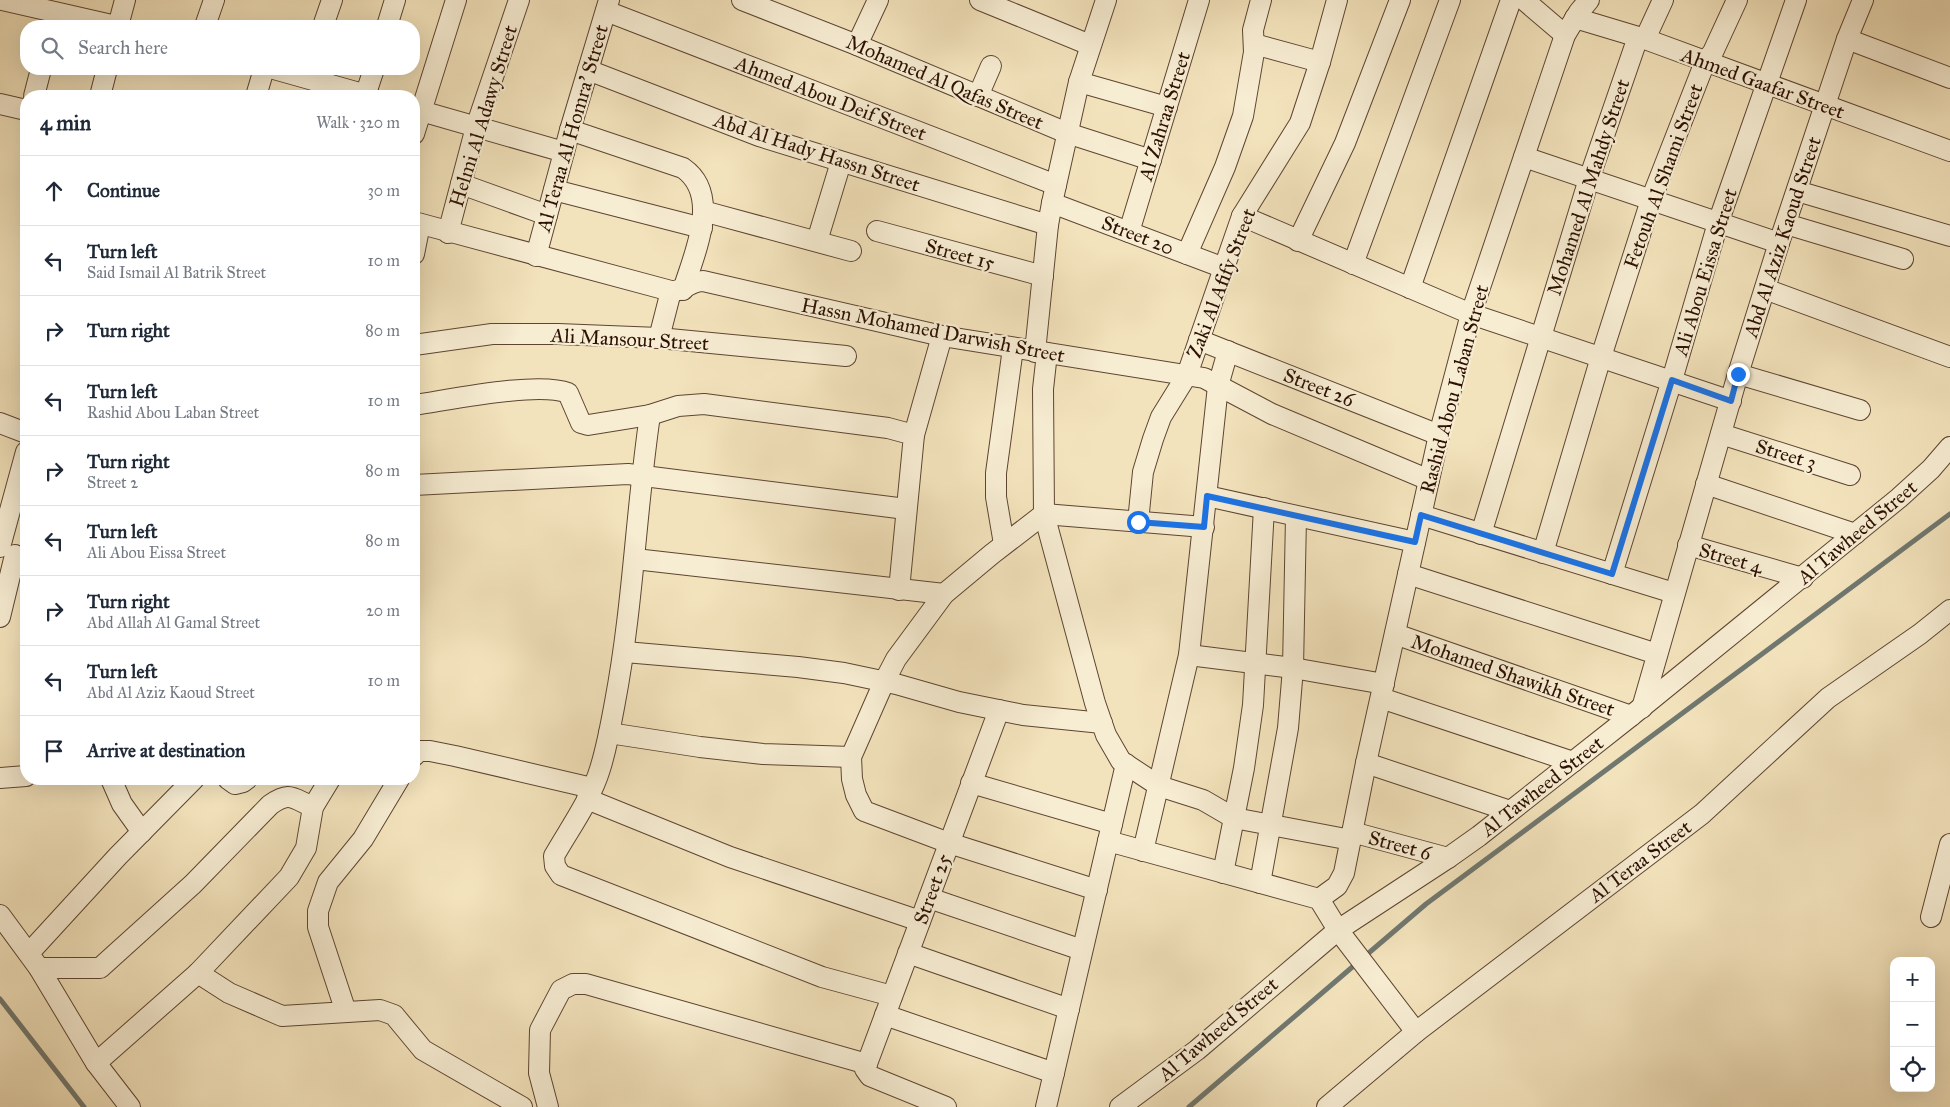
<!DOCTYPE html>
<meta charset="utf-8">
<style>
body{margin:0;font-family:"IM FELL Great Primer",serif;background:#f2f2f3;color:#1f2937}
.controls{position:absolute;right:15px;bottom:15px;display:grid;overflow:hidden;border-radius:10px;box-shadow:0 5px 20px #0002}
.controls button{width:45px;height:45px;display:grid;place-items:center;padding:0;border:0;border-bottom:1px solid #e0e1e3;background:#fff;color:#1f2937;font:25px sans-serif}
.stop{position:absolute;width:15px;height:15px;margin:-11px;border:4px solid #1a73e8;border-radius:50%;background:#fff}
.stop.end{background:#1a73e8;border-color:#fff;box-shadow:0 1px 5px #0008}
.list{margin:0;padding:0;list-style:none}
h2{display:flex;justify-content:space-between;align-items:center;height:65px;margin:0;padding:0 20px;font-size:21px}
h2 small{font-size:16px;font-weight:400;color:#747a83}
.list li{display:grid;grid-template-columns:32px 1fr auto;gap:15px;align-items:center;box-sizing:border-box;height:70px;padding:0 20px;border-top:1px solid #e0e1e3}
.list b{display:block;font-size:19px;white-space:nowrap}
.list p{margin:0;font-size:16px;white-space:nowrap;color:#747a83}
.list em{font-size:16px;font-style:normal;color:#747a83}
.icon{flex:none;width:28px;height:28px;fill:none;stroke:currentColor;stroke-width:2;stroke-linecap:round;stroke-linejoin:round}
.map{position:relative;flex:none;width:1950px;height:1107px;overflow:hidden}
.search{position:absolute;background:#fff;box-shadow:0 5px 20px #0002;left:20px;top:20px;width:400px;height:55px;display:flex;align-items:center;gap:12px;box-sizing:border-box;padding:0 18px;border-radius:20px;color:#747a83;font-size:19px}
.panel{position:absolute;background:#fff;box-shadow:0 5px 20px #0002;left:20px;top:90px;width:400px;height:695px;border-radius:20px}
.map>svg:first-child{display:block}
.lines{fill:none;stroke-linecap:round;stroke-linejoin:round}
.stream{stroke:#707870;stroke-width:5}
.street-casing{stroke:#5e4531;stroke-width:22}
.street{stroke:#f7edd3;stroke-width:20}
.route{stroke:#1a73e8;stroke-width:6}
.labels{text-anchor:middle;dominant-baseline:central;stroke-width:4.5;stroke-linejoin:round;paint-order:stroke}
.street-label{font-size:20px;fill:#2c1003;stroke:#f7edd3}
</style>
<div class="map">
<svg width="1950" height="1107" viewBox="0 0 1950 1107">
<rect width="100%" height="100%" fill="#f3e3bc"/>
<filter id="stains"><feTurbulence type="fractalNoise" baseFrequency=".004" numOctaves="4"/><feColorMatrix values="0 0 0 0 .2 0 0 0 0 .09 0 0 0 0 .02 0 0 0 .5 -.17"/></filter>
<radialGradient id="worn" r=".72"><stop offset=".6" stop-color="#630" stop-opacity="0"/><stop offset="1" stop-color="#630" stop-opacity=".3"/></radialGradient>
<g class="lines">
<g class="stream">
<path d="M 1364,957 L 1426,904 L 1950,514"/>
<path d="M 0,999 L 84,1107"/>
<path d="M 1189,1107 L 1357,963"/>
</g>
<g class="street-casing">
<g id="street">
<path d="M 2,0 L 116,26"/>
<path d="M 742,0 L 857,45 L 1067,133 L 1151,160"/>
<path d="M 980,0 L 1090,45"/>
<path d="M 1524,0 L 1565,35"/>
<path d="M 606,11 L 1056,185"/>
<path d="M 1575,18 L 1645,39 L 1950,151"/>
<path d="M 118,26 L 125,0"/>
<path d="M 205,26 L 214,0"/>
<path d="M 323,26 L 332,0"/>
<path d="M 387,26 L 395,0"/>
<path d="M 1645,39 L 1663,0"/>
<path d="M 1847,39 L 1950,78"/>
<path d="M 1254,44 L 1320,62"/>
<path d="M 857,45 L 878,0"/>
<path d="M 274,69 L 370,96"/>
<path d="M 588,70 L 759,136 L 1048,225"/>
<path d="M 1079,82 L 1167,107"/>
<path d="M 34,96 L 41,69"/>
<path d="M 100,96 L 107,69"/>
<path d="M 256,96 L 264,69"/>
<path d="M 365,96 L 374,69"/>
<path d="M 978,96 L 991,66"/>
<path d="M 0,104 L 26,110"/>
<path d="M 414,109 L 564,152"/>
<path d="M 570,130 L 683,168 C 722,195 694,254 683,290"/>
<path d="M 414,134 L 456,0"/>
<path d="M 1524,157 L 1779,243"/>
<path d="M 461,184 L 547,215"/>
<path d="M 554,190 L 702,228"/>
<path d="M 1797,191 L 1950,236"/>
<path d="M 1052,203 L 1224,268"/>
<path d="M 703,211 L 851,251"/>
<path d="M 1242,216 L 1471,314 L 1731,401"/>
<path d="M 414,222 L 671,291 C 684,292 689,281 703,281 L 942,336 L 1204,378 L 1272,414 L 1429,480"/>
<path d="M 1786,224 L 1903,259"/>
<path d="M 877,231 L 1043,276"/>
<path d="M 1129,232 L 1199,0"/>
<path d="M 448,233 L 476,127 L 519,0"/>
<path d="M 817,241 L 841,162"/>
<path d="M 1298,241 L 1345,143 L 1400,0"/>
<path d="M 414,254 L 420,224"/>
<path d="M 1187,254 L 1225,167 L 1243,116 L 1254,52 L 1253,30 L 1261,0"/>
<path d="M 536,256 L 570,130 L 609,0"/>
<path d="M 1353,264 L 1450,0"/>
<path d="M 1410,288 L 1511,0"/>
<path d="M 1765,289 L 1950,357"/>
<path d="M 659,338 L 671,291"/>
<path d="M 1199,340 L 1439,435"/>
<path d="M 414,345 L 492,334 L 558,334 L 659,338 L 846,356"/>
<path d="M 1035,352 L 1048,225 L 1052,203 L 1079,82 L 1106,0"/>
<path d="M 1047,353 L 1043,389 L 1044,514 L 1095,703 L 1106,735 L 1121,761 L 1159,786 L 1203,800 L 1234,818 L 1351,840"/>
<path d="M 1738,374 L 1860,410"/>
<path d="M 414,405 C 449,400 538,381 568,393 L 581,423 L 588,425 L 650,415 L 678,406 L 704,404 L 888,428 L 914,435 L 899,590"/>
<path d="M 650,415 C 636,510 633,607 615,702 C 611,724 607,747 600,769 C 591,799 570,828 554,856 L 555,866 L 561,875 L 822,977 L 892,996"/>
<path d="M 0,423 L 26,433"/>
<path d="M 1721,434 L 1850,475"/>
<path d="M 914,435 L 942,336"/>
<path d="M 1706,484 L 1855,534"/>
<path d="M 414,485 L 628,474 L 906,509"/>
<path d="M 1207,496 L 1415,542"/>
<path d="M 1421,515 L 1674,593"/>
<path d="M 1138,522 L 1143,472 L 1153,439 L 1161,417 L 1187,375 L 1242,216 L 1300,123 L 1320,62 L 1337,0"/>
<path d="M 1481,534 L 1589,179 L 1638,37"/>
<path d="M 1004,544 L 996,497 L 996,473 L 1013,348"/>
<path d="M 1688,545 L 1803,578"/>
<path d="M 0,547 L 26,452"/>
<path d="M 1543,553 L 1601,357 L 1651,200 L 1705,62 L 1713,52 L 1737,0"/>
<path d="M 635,559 L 944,594"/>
<path d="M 1408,574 L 1657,654"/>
<path d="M 1612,574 L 1672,380 L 1718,223 L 1796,0"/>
<path d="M 0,617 L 15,555"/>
<path d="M 1395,634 L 1631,716"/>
<path d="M 625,652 L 798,667 L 844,673 L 896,684 L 959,702 L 1023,715 L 1102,723"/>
<path d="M 1189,655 L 1293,668 L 1384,684"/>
<path d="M 1381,698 L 1573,762"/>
<path d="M 1642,708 L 1738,374 L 1779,243 L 1847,39 L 1863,0"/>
<path d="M 609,733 L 700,747 L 763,754 L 851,757"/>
<path d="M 414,756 L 419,751 L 430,751 L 455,756 L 592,788"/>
<path d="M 1366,763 L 1510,811"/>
<path d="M 0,778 L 26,776"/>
<path d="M 111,779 L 122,804 L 142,832"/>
<path d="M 228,779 L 235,784 L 243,782 L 247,779"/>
<path d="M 971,783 L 1112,824"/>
<path d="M 587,799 L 730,857 L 920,921"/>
<path d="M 1352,832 L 1448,858"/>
<path d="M 1108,841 L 1319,899 L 1338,930 L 1416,1032"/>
<path d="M 1143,851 L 1189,655 L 1218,386 L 1228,351"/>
<path d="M 1223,873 L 1244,768 L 1253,705 L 1264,508"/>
<path d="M 1260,883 L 1288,728 L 1293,668 L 1296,517"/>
<path d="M 1097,890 L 949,843 L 864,811 L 856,795 L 852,779 L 851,757 L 884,682 L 896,659 L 944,594 L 992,554 L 1044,514 L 1204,527"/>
<path d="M 929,898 L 1082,950"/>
<path d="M 1319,899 L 1337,886 L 1344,873 L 1366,763 L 1439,435 L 1471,314 L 1565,35 L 1579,12 L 1589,0"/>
<path d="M 0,915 L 39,968 L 96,1063 L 130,1107"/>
<path d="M 1931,917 L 1950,844"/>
<path d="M 29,953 L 118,856 L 194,779"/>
<path d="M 908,953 L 1069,1009"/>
<path d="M 39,968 L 100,968 L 193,884 L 270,805 C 290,791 292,798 313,807"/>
<path d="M 198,973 L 229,993 L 282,1016 L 380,1010 L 394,1015 L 423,1050 L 522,1107"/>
<path d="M 346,1012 L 318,927 L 318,911 L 328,882 L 363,839 L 399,779"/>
<path d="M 885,1015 L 1054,1073"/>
<path d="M 96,1063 L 198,973 L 289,877 L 306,848 L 313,807 L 330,779"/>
<path d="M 548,1107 L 539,1073 L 540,1030 L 561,990 L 573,984 L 586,984 L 867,1064"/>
<path d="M 946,1107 L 870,1076 L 865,1069 L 999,710"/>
<path d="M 1046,1107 L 1126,764"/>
<path d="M 1120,1107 L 1197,1050 L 1338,930 L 1448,858 L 1479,836 L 1631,716 L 1899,498 L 1931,469 L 1950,447"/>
<path d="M 1327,1107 L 1416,1032 L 1702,814 L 1828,698 L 1920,634 L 1950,610"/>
</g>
</g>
<use href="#street" class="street"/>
</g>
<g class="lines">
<path class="route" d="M 1138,522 L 1204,527 L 1207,496 L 1415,542 L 1421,515 L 1612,574 L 1672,380 L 1731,401 L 1738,374"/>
</g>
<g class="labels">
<g class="street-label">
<text transform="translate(945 82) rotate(23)">Mohamed Al Qafas Street</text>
<text transform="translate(1763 83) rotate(20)">Ahmed Gaafar Street</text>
<text transform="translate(831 98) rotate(21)">Ahmed Abou Deif Street</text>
<text transform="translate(483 116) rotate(-73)">Helmi Al Adawy Street</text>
<text transform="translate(1164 116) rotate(-73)">Al Zahraa Street</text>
<text transform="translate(572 128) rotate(-74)">Al Teraa Al Homra' Street</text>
<text transform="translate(817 152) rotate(18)">Abd Al Hady Hassn Street</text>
<text transform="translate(1663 176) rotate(-70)">Fetouh Al Shami Street</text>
<text transform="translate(1588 187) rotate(-72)">Mohamed Al Mahdy Street</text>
<text transform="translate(1138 235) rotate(21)">Street 20</text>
<text transform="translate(1782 237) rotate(-72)">Abd Al Aziz Kaoud Street</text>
<text transform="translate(960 254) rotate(15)">Street 15</text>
<text transform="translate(1705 272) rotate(-73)">Ali Abou Eissa Street</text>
<text transform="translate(1221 283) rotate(-69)">Zaki Al Afify Street</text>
<text transform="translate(933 330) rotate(11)">Hassn Mohamed Darwish Street</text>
<text transform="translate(630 339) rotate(3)">Ali Mansour Street</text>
<text transform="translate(1319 387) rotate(21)">Street 26</text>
<text transform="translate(1454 389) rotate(-75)">Rashid Abou Laban Street</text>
<text transform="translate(1786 454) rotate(17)">Street 3</text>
<text transform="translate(1857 532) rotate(-40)">Al Tawheed Street</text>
<text transform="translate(1731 558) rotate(16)">Street 4</text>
<text transform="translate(1513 675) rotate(19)">Mohamed Shawikh Street</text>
<text transform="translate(1542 786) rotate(-38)">Al Tawheed Street</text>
<text transform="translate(1400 845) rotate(15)">Street 6</text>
<text transform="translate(1640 861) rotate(-37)">Al Teraa Street</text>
<text transform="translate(932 889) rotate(-70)">Street 25</text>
<text transform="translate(1218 1029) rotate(-40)">Al Tawheed Street</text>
</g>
</g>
<rect width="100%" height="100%" filter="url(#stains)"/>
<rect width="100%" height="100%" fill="url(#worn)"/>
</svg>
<div class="controls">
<button>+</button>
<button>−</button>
<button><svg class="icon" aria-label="locate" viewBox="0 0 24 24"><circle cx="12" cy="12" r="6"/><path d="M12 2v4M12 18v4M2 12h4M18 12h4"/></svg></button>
</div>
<div class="stop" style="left:1138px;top:522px"></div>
<div class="stop end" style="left:1738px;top:374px"></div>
<div class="search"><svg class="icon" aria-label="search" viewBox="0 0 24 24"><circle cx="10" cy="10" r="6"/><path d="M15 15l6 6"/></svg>Search here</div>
<section class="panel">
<h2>4 min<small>Walk · 320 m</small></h2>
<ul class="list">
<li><svg class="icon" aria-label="ahead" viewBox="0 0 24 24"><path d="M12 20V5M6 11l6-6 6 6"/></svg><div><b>Continue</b></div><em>30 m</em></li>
<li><svg class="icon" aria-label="left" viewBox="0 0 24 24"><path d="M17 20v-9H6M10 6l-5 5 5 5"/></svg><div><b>Turn left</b><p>Said Ismail Al Batrik Street</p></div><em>10 m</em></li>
<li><svg class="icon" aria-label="right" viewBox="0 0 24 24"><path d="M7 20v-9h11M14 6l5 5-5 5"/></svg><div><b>Turn right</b></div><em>80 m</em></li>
<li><svg class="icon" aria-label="left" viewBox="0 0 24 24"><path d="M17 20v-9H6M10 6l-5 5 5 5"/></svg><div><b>Turn left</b><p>Rashid Abou Laban Street</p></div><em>10 m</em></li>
<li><svg class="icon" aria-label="right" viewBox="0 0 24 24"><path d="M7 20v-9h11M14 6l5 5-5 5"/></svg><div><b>Turn right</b><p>Street 2</p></div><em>80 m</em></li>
<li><svg class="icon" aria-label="left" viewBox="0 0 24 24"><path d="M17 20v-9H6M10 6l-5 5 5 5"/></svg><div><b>Turn left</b><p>Ali Abou Eissa Street</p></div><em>80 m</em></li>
<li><svg class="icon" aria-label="right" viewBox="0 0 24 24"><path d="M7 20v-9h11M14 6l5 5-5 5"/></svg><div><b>Turn right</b><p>Abd Allah Al Gamal Street</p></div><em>20 m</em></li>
<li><svg class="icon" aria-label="left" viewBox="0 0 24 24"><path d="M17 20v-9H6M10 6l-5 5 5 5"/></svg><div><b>Turn left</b><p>Abd Al Aziz Kaoud Street</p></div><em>10 m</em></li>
<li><svg class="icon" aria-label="arrive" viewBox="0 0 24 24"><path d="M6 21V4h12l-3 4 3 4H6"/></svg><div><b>Arrive at destination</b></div></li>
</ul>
</section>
</div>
